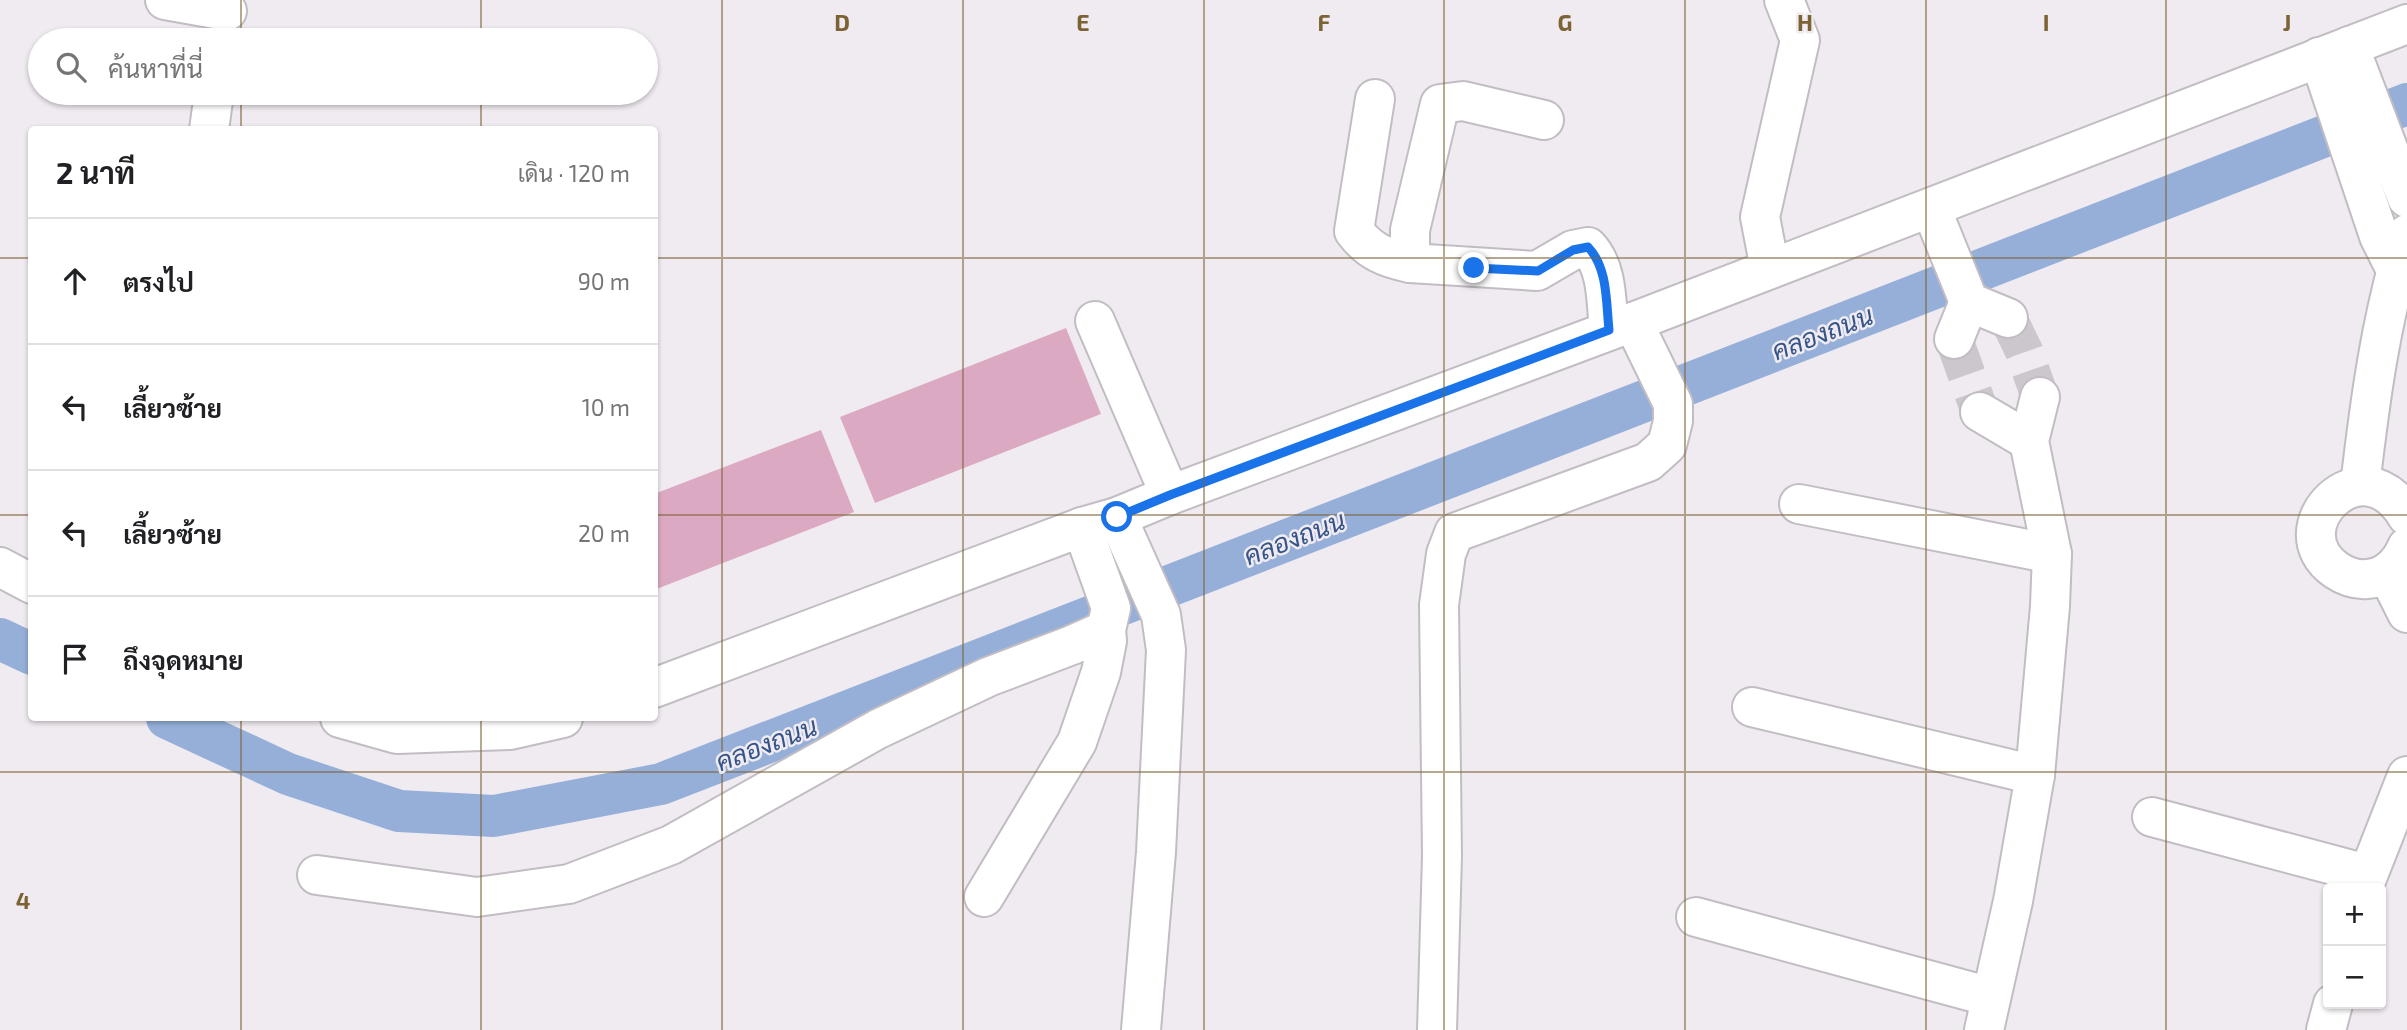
<!DOCTYPE html>
<html lang="th">
<meta charset="utf-8">
<style>
body{margin:0;font-family:"Exo 2",Sarabun,sans-serif;background:#f2f2f2;color:#202124}
.controls{position:absolute;right:21px;bottom:21px;display:grid;overflow:hidden;border-radius:7px;box-shadow:0 2px 5px #0004}
.controls button{width:63px;height:63px;display:grid;place-items:center;padding:0;border:0;border-bottom:2px solid #e0e0e0;background:#fff;color:#202124;font:35px sans-serif}
.stop{position:absolute;width:21px;height:21px;margin:-16px;border:5px solid #1a73e8;border-radius:50%;background:#fff}
.stop.end{background:#1a73e8;border-color:#fff;box-shadow:0 2px 7px #0008}
.list{margin:0;padding:0;list-style:none}
h2{display:flex;justify-content:space-between;align-items:center;height:91px;margin:0;padding:0 28px;font-size:30px}
h2 small{font-size:23px;font-weight:400;color:#757577}
.list li{display:grid;grid-template-columns:46px 1fr auto;gap:21px;align-items:center;box-sizing:border-box;height:126px;padding:0 28px;border-top:2px solid #e0e0e0}
.list b{display:block;font-size:26px;white-space:nowrap}
.list em{font-size:23px;font-style:normal;color:#757577}
.icon{flex:none;width:38px;height:38px;fill:none;stroke:currentColor;stroke-width:2;stroke-linecap:round;stroke-linejoin:round}
.map{position:relative;flex:none;width:2407px;height:1030px;overflow:hidden}
.search{position:absolute;background:#fff;box-shadow:0 2px 5px #0004;left:28px;top:28px;width:630px;height:77px;display:flex;align-items:center;gap:18px;box-sizing:border-box;padding:0 24px;border-radius:38px;color:#757577;font-size:26px}
.panel{position:absolute;background:#fff;box-shadow:0 2px 5px #0004;left:28px;top:126px;width:630px;height:595px;border-radius:7px}
.map>svg:first-child{display:block}
.lines{fill:none;stroke-linecap:round;stroke-linejoin:round}
.canal{stroke:#95afd9;stroke-width:42}
.building{fill:#dca9c3}
.minor-tunnel{stroke:#cbc7cc;stroke-width:38;stroke-dasharray:38 19;stroke-linecap:butt}
.minor-casing{stroke:#c2bdc3;stroke-width:42}
.minor{stroke:#fff;stroke-width:38}
.route{stroke:#1a73e8;stroke-width:9}
.grid{fill:none;stroke:#7c6334;stroke-width:2;stroke-opacity:0.55}
.labels{text-anchor:middle;dominant-baseline:central;stroke-width:5;stroke-linejoin:round;paint-order:stroke}
.water-label{font-size:26px;font-style:italic;fill:#34548a;stroke:#f0ebf1}
.grid-label{font-size:23px;text-anchor:middle;font-weight:bold;fill:#7c6334;stroke:#f0ebf1;stroke-width:5;stroke-linejoin:round;paint-order:stroke}
</style>
<div class="map">
<svg width="2407" height="1030" viewBox="0 0 2407 1030">
<rect width="100%" height="100%" fill="#f0ebf1"/>
<g class="lines">
<g class="canal">
<path d="M 0,639 L 32,654"/>
<path d="M 167,718 L 288,774 L 399,811 L 494,816 L 661,784 L 2407,104"/>
</g>
</g>
<g class="building">
<path d="M 1066,328 L 1101,414 L 875,503 L 840,417 Z"/>
<path d="M 821,430 L 854,512 L 654,590 L 654,494 Z"/>
</g>
<g class="lines">
<g class="minor-tunnel">
<path d="M 2008,318 L 2024,351 L 2040,397"/>
<path d="M 1954,339 L 1980,412"/>
</g>
<g class="minor-casing">
<g id="minor">
<path d="M 165,0 L 227,11"/>
<path d="M 2349,46 L 2407,198"/>
<path d="M 2319,57 L 2379,236 L 2396,270"/>
<path d="M 1375,99 L 1354,231 C 1369,251 1385,258 1410,263"/>
<path d="M 1544,120 L 1463,101 L 1440,104 L 1410,230 L 1410,263 L 1537,271 L 1573,250 L 1588,247 C 1608,268 1606,302 1609,330"/>
<path d="M 209,130 L 214,93"/>
<path d="M 1931,208 L 1969,302 L 2008,318"/>
<path d="M 1770,269 L 1760,217 L 1800,40 L 1784,0"/>
<path d="M 1095,321 L 1170,495"/>
<path d="M 1954,339 L 1969,302"/>
<path d="M 1980,412 L 2029,441"/>
<path d="M 2360,486 C 2370,400 2381,317 2407,234"/>
<path d="M 1799,504 L 2052,554"/>
<path d="M 2407,516 C 2362,440 2277,529 2336,570 C 2345,576 2356,580 2367,579 C 2386,578 2400,564 2407,547"/>
<path d="M 1117,517 L 1161,615 L 1166,650 L 1156,852 L 1141,1030"/>
<path d="M 0,567 L 32,584"/>
<path d="M 2387,573 L 2407,613"/>
<path d="M 654,688 L 1082,527 L 1117,517 L 1170,495 L 1633,322 L 2407,24"/>
<path d="M 1752,707 L 2035,775"/>
<path d="M 340,718 L 397,734 L 510,730 L 563,718"/>
<path d="M 2152,817 L 2367,874"/>
<path d="M 317,875 L 477,897 L 569,884 L 671,845 L 878,729 L 988,677 L 1072,645 L 1106,630"/>
<path d="M 2363,888 L 2407,776"/>
<path d="M 984,897 L 1077,742 L 1101,672 L 1107,641 L 1106,630 L 1111,608 L 1082,527"/>
<path d="M 1696,917 L 1991,997"/>
<path d="M 1437,1030 L 1442,856 L 1439,605 L 1446,554 L 1454,533 L 1648,462 L 1667,445 L 1673,421 L 1673,404 L 1633,322"/>
<path d="M 1984,1030 L 2013,901 L 2035,775 L 2050,606 L 2052,554 L 2029,441 L 2040,397"/>
<path d="M 2326,1030 L 2333,1004"/>
</g>
</g>
<use href="#minor" class="minor"/>
</g>
<g class="lines">
<path class="route" d="M 1117,517 L 1170,495 L 1609,330 C 1606,302 1608,268 1588,247 L 1573,250 L 1538,271 L 1474,268"/>
</g>
<path class="grid" d="M 241,0 L 241,40M 481,0 L 481,40M 722,0 L 722,1030M 963,0 L 963,1030M 1204,0 L 1204,1030M 1444,0 L 1444,1030M 1685,0 L 1685,1030M 1926,0 L 1926,1030M 2166,0 L 2166,1030M 241,93 L 241,130M 481,93 L 481,130M 0,258 L 32,258M 654,258 L 2407,258M 0,515 L 32,515M 654,515 L 2407,515M 241,718 L 241,1030M 481,718 L 481,1030M 0,772 L 2407,772"/>
<g class="labels">
<g class="water-label">
<text transform="translate(1822 332) rotate(-21)">คลองถนน</text>
<text transform="translate(1294 537) rotate(-21)">คลองถนน</text>
<text transform="translate(766 743) rotate(-21)">คลองถนน</text>
</g>
</g>
<g class="grid-label">
<text x="842" y="31">D</text>
<text x="1083" y="31">E</text>
<text x="1324" y="31">F</text>
<text x="1565" y="31">G</text>
<text x="1805" y="31">H</text>
<text x="2046" y="31">I</text>
<text x="2287" y="31">J</text>
<text x="23" y="909">4</text>
</g>
</svg>
<div class="controls">
<button>+</button>
<button>−</button>
</div>
<div class="stop" style="left:1117px;top:517px"></div>
<div class="stop end" style="left:1474px;top:268px"></div>
<div class="search"><svg class="icon" aria-label="search" viewBox="0 0 24 24"><circle cx="10" cy="10" r="6"/><path d="M15 15l6 6"/></svg>ค้นหาที่นี่</div>
<section class="panel">
<h2>2 นาที<small>เดิน · 120 m</small></h2>
<ul class="list">
<li><svg class="icon" aria-label="ahead" viewBox="0 0 24 24"><path d="M12 20V5M6 11l6-6 6 6"/></svg><div><b>ตรงไป</b></div><em>90 m</em></li>
<li><svg class="icon" aria-label="left" viewBox="0 0 24 24"><path d="M17 20v-9H6M10 6l-5 5 5 5"/></svg><div><b>เลี้ยวซ้าย</b></div><em>10 m</em></li>
<li><svg class="icon" aria-label="left" viewBox="0 0 24 24"><path d="M17 20v-9H6M10 6l-5 5 5 5"/></svg><div><b>เลี้ยวซ้าย</b></div><em>20 m</em></li>
<li><svg class="icon" aria-label="arrive" viewBox="0 0 24 24"><path d="M6 21V4h12l-3 4 3 4H6"/></svg><div><b>ถึงจุดหมาย</b></div></li>
</ul>
</section>
</div>
